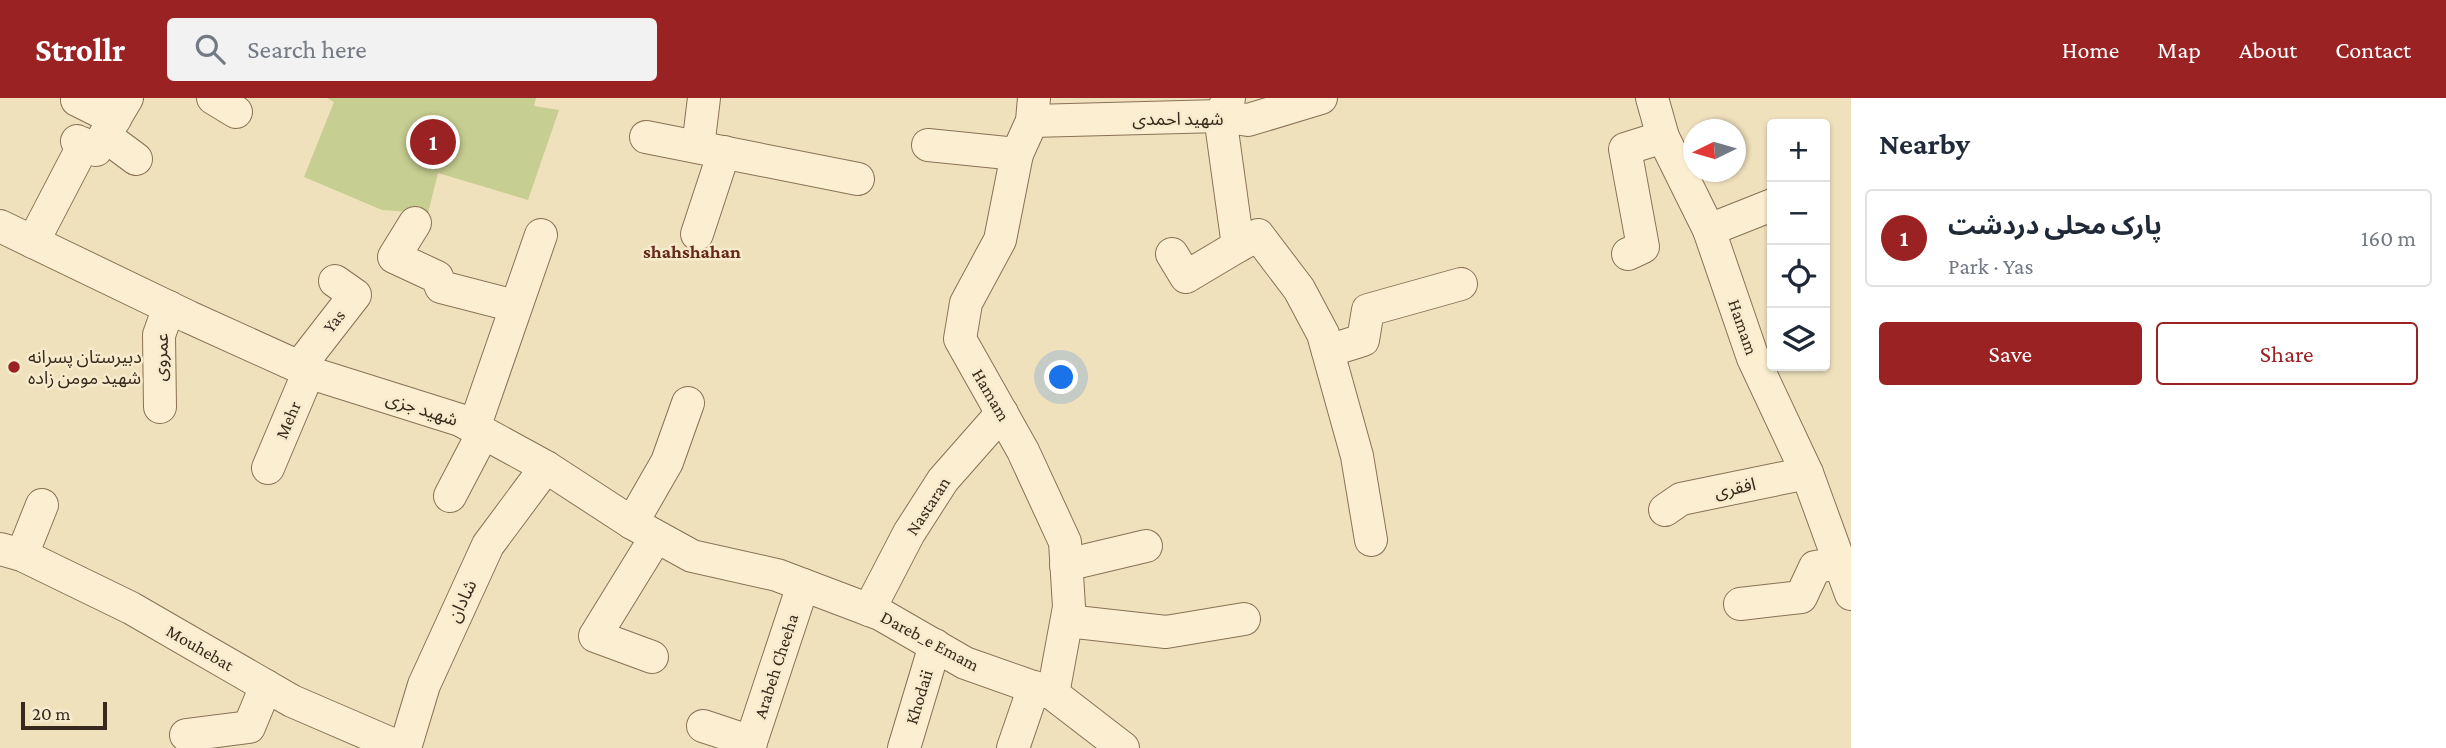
<!DOCTYPE html>
<meta charset="utf-8">
<style>
body{margin:0;font-family:"Crimson Pro","Noto Sans Arabic",serif;background:#f2f2f3;color:#1f2937}
.controls{position:absolute;right:21px;top:21px;display:grid;overflow:hidden;border-radius:7px;box-shadow:0 2px 5px #0004}
.controls button{width:63px;height:63px;display:grid;place-items:center;padding:0;border:0;border-bottom:2px solid #e0e1e3;background:#fff;color:#1f2937;font:35px sans-serif}
.compass{position:absolute;left:1683px;top:21px;width:63px;height:63px;border-radius:50%;background:#fff;box-shadow:0 2px 5px #0004;rotate:265deg}
.scale{position:absolute;left:21px;bottom:18px;width:86px;box-sizing:border-box;padding-left:7px;border:4px solid #37291b;border-top:0;font-size:19px;line-height:24px;white-space:nowrap;color:#37291b;-webkit-text-stroke:5px #f7ebcd;paint-order:stroke}
.you{position:absolute;left:1062px;top:280px;width:24px;height:24px;margin:-18px;border:5px solid #fff;border-radius:50%;background:#1a73e8;box-shadow:0 0 0 10px #1a73e833}
.badge{display:grid;place-items:center;width:46px;height:46px;border-radius:50%;background:#9b2223;color:#fff;font-size:23px;font-weight:700}
.pin{position:absolute;translate:-50% -50%;border:4px solid #fff;box-shadow:0 2px 7px #0006}
.list{margin:0;padding:0;list-style:none}
h2{display:flex;justify-content:space-between;align-items:center;height:91px;margin:0;padding:0 28px;font-size:30px}
h2 small{font-size:23px;font-weight:400;color:#747a83}
.list li{display:grid;grid-template-columns:46px 1fr auto;gap:21px;align-items:center;box-sizing:border-box;height:98px;margin:0 14px 14px;padding:0 14px;border:2px solid #e0e1e3;border-radius:7px}
.list b{display:block;font-size:26px;white-space:nowrap}
.list p{margin:0;font-size:23px;white-space:nowrap;color:#747a83}
.list em{font-size:23px;font-style:normal;color:#747a83}
.actions{display:flex;gap:14px;padding:21px 28px}
.actions a{flex:1;padding:16px 0;border:2px solid #9b2223;border-radius:7px;text-align:center;font-size:24px;color:#9b2223}
.actions .main{background:#9b2223;color:#fff}
.icon{flex:none;width:38px;height:38px;fill:none;stroke:currentColor;stroke-width:2;stroke-linecap:round;stroke-linejoin:round}
.map{position:relative;flex:none;width:1851px;height:650px;overflow:hidden}
header{display:flex;align-items:center;gap:42px;box-sizing:border-box;height:98px;padding:0 35px;background:#9b2223;color:#fff}
header strong{font-size:33px}
nav{display:flex;gap:38px;margin-inline-start:auto;font-size:24px}
.search{width:490px;height:63px;background:#f2f2f3;display:flex;align-items:center;gap:18px;box-sizing:border-box;padding:0 24px;border-radius:7px;color:#747a83;font-size:26px}
main{display:flex}
aside{flex:1;background:#fff}
.map>svg:first-child{display:block}
.green{fill:#c7ce91}
.lines{fill:none;stroke-linecap:round;stroke-linejoin:round}
.minor-casing{stroke:#897155;stroke-width:34}
.minor{stroke:#fbeed1;stroke-width:32}
.poi-dot{fill:#9b2223;stroke:#f7ebcd;stroke-width:2.5}
.labels{text-anchor:middle;dominant-baseline:central;stroke-width:5;stroke-linejoin:round;paint-order:stroke}
.street-label{font-size:18px;fill:#37291b;stroke:#f7ebcd}
.poi-label{font-size:18px;fill:#37291b;stroke:#f7ebcd;text-anchor:start}
.neighbourhood-label{font-size:19px;font-weight:bold;fill:#662918;stroke:#f7ebcd}
</style>
<header>
<strong>Strollr</strong>
<div class="search"><svg class="icon" aria-label="search" viewBox="0 0 24 24"><circle cx="10" cy="10" r="6"/><path d="M15 15l6 6"/></svg>Search here</div>
<nav><a>Home</a><a>Map</a><a>About</a><a>Contact</a></nav>
</header>
<main>
<div class="map">
<svg width="1851" height="650" viewBox="0 0 1851 650">
<rect width="100%" height="100%" fill="#f0e1bd"/>
<path class="green" d="M 327,0 L 536,0 L 534,8 L 559,12 L 528,102 L 438,75 L 428,115 L 382,112 L 304,79 L 334,4 Z"/>
<g class="lines">
<g class="minor-casing">
<g id="minor">
<path d="M 213,0 L 236,14"/>
<path d="M 1034,0 L 1032,23 L 1017,56 L 1000,142 L 966,205 L 960,241 L 1023,353 L 1065,444 L 1069,509 L 1053,596"/>
<path d="M 1229,0 L 1220,18 L 1238,148 L 1258,137 L 1299,191 L 1323,236 L 1357,358 L 1371,442"/>
<path d="M 1652,0 L 1663,39 L 1709,132 L 1753,260 L 1807,375 L 1851,496"/>
<path d="M 77,2 L 115,21"/>
<path d="M 1032,23 L 1220,18 L 1248,22 L 1321,0"/>
<path d="M 105,38 L 136,61"/>
<path d="M 646,39 L 858,81"/>
<path d="M 77,43 L 96,52 L 127,0"/>
<path d="M 928,47 L 1017,56"/>
<path d="M 698,49 L 704,0"/>
<path d="M 415,125 L 394,159 L 437,179 L 441,189 L 515,208"/>
<path d="M 0,128 L 189,219 L 317,277 L 460,322 L 546,369 L 632,425 L 692,458 L 777,477 L 880,516 L 965,565 L 1053,596 L 1123,650"/>
<path d="M 1709,132 L 1772,107"/>
<path d="M 697,136 L 724,54"/>
<path d="M 33,144 L 84,46"/>
<path d="M 1172,156 L 1186,179 L 1238,148"/>
<path d="M 1628,156 L 1643,149 L 1625,51 L 1663,39"/>
<path d="M 1328,253 L 1363,242 L 1368,212 L 1461,186"/>
<path d="M 299,269 L 355,197 L 335,183"/>
<path d="M 160,309 L 159,237 L 169,209"/>
<path d="M 474,330 L 541,137"/>
<path d="M 268,370 L 309,273"/>
<path d="M 450,398 L 483,335"/>
<path d="M 1665,412 L 1681,401 L 1807,375"/>
<path d="M 632,425 L 667,364 L 688,305"/>
<path d="M 0,451 L 22,457 L 131,510 L 292,603 L 401,650"/>
<path d="M 22,457 L 42,407"/>
<path d="M 1066,467 L 1146,448"/>
<path d="M 1740,506 L 1801,499 L 1815,469 L 1841,465"/>
<path d="M 869,512 L 909,435 L 943,382 L 1002,315"/>
<path d="M 1067,523 L 1166,534 L 1244,521"/>
<path d="M 652,559 L 595,538 L 656,439"/>
<path d="M 703,628 L 751,644"/>
<path d="M 186,637 L 249,629 L 266,588"/>
<path d="M 405,650 L 424,587 L 488,447 L 546,369"/>
<path d="M 749,650 L 803,487"/>
<path d="M 904,650 L 935,547"/>
<path d="M 1013,650 L 1034,589"/>
</g>
</g>
<use href="#minor" class="minor"/>
</g>
<circle class="poi-dot" cx="14" cy="269" r="7"/>
<g class="labels">
<g class="street-label">
<text x="1178" y="21">شهید احمدی</text>
<text transform="translate(334 223) rotate(-52)">Yas</text>
<text transform="translate(1743 229) rotate(71)">Hamam</text>
<text transform="translate(161 259) rotate(-87)">عمروی</text>
<text transform="translate(991 297) rotate(60)">Hamam</text>
<text transform="translate(422 311) rotate(18)">شهید جزی</text>
<text transform="translate(288 322) rotate(-67)">Mehr</text>
<text transform="translate(1735 390) rotate(-12)">افقری</text>
<text transform="translate(928 408) rotate(-57)">Nastaran</text>
<text transform="translate(462 503) rotate(-65)">شادان</text>
<text transform="translate(930 543) rotate(28)">Dareb_e Emam</text>
<text transform="translate(200 550) rotate(30)">Mouhebat</text>
<text transform="translate(776 568) rotate(-72)">Arabeh Cheeha</text>
<text transform="translate(919 599) rotate(-73)">Khodaii</text>
</g>
<g class="poi-label">
<text x="28" y="259">دبیرستان پسرانه<tspan x="28" dy="21">شهید مومن زاده</tspan></text>
</g>
<g class="neighbourhood-label">
<text x="692" y="153">shahshahan</text>
</g>
</g>
</svg>
<div class="controls">
<button>+</button>
<button>−</button>
<button><svg class="icon" aria-label="locate" viewBox="0 0 24 24"><circle cx="12" cy="12" r="6"/><path d="M12 2v4M12 18v4M2 12h4M18 12h4"/></svg></button>
<button><svg class="icon" aria-label="layers" viewBox="0 0 24 24"><path d="M12 4l9 5-9 5-9-5zM3 14l9 5 9-5"/></svg></button>
</div>
<svg class="compass" viewBox="-18 -18 36 36"><path d="M0-13l5 13h-10z" fill="#e53935"/><path d="M0 13l5-13h-10z" fill="#747a83"/></svg>
<div class="scale">20 m</div>
<div class="you"></div>
<div class="pin badge" style="left:433px;top:44px">1</div>
</div>
<aside>
<h2>Nearby<small></small></h2>
<ul class="list">
<li><span class="badge">1</span><div><b>پارک محلی دردشت</b><p>Park · Yas</p></div><em>160 m</em></li>
</ul>
<div class="actions"><a class="main">Save</a><a>Share</a></div>
</aside>
</main>
